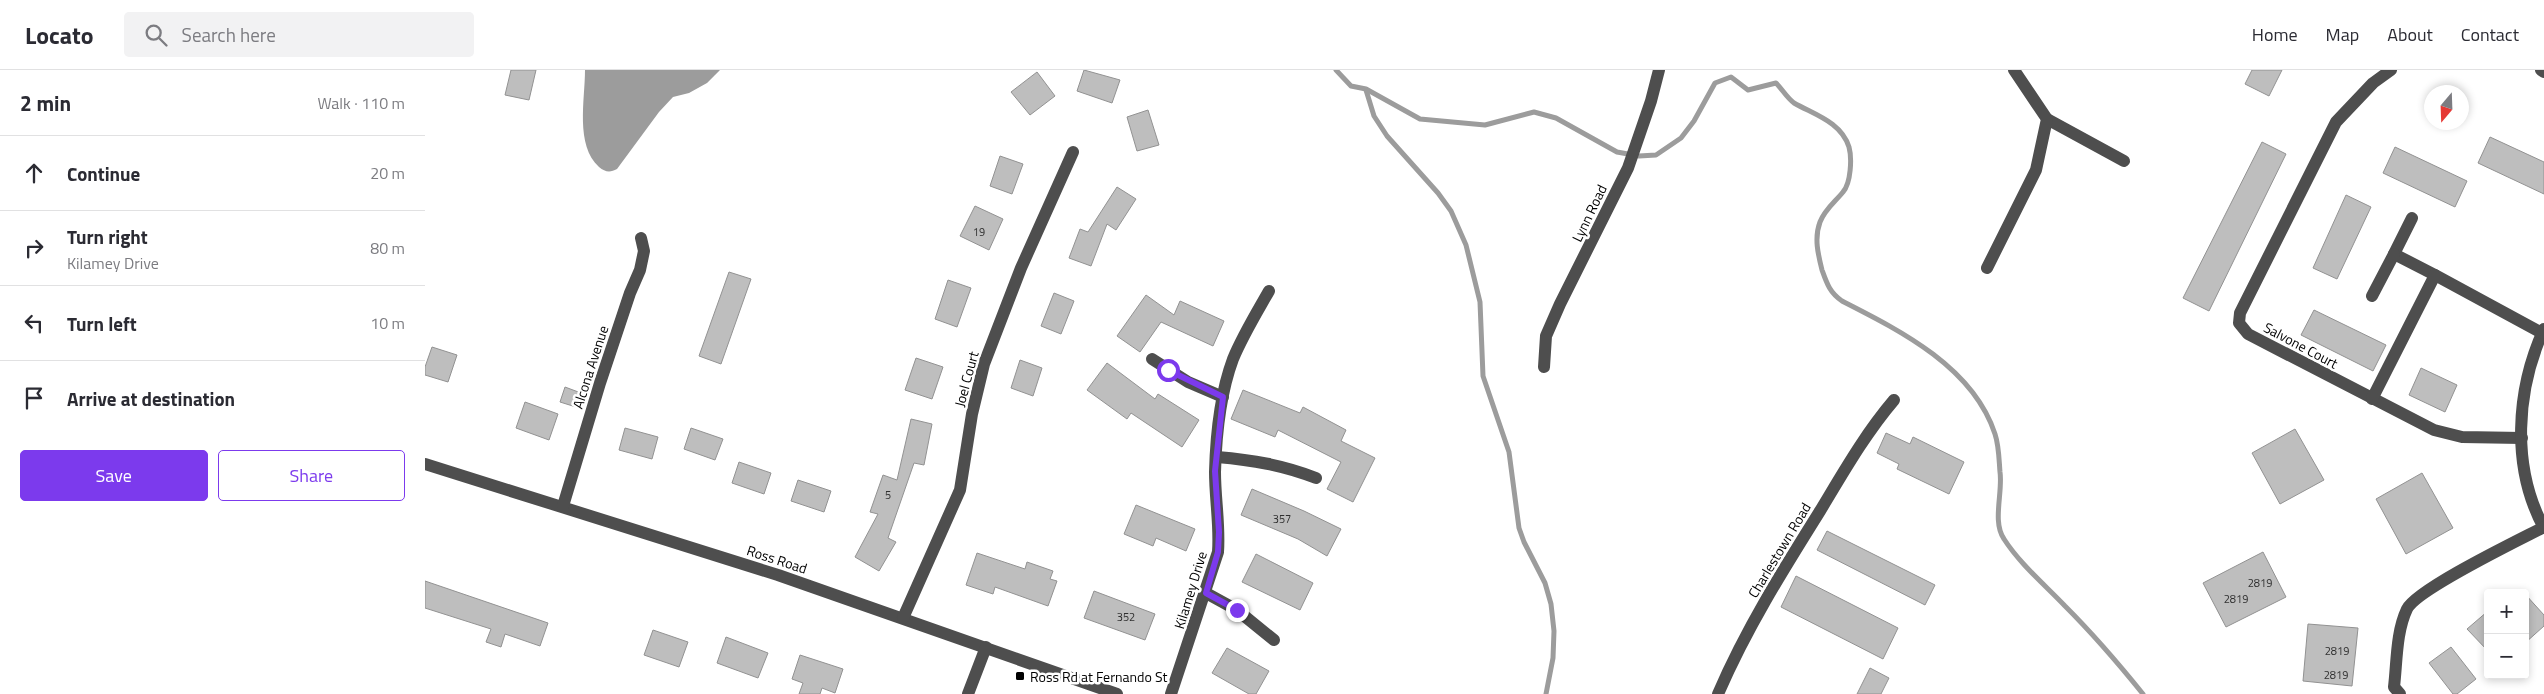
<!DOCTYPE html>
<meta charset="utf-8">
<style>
body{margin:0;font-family:"Titillium Web",sans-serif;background:#f2f2f3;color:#2b2b33}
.controls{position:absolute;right:15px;bottom:15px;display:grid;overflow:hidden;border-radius:5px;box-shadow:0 2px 8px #0003}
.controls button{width:45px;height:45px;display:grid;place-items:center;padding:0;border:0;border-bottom:1px solid #e1e1e2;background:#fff;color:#2b2b33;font:25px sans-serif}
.compass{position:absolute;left:1999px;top:15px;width:45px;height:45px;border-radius:50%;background:#fff;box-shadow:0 2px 8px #0003;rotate:199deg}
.stop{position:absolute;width:15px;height:15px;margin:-11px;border:4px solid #7c3aed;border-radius:50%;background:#fff}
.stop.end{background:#7c3aed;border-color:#fff;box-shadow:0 1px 5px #0008}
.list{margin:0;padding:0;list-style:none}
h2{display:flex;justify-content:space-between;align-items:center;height:65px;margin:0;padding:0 20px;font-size:21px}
h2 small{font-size:16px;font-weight:400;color:#7c7c81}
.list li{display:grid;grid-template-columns:32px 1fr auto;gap:15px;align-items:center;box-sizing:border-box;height:75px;padding:0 20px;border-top:1px solid #e1e1e2}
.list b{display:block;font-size:19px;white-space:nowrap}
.list p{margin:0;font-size:16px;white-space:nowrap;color:#7c7c81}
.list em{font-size:16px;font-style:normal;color:#7c7c81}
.actions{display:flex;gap:10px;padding:15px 20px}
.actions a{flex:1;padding:11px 0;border:1px solid #7c3aed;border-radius:5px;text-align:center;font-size:18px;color:#7c3aed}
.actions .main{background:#7c3aed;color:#fff}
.icon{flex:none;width:28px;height:28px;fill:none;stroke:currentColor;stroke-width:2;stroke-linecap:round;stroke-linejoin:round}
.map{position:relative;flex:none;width:2119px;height:624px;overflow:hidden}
header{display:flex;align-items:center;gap:30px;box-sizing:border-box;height:70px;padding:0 25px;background:#fff;border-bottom:1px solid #e1e1e2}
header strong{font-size:24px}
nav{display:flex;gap:28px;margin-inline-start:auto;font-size:18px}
.search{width:350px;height:45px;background:#f2f2f3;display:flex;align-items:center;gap:12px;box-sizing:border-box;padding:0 18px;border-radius:5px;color:#7c7c81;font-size:19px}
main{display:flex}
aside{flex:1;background:#fff}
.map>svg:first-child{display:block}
.water{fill:#9c9c9c}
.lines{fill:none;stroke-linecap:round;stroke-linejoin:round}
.stream{stroke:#9c9c9c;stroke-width:5}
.building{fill:#bebebe;stroke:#929292}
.minor{stroke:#4e4e4e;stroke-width:12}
.route{stroke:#7c3aed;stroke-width:6}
.poi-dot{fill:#000;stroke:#fff;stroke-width:2}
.labels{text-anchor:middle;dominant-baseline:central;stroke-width:5;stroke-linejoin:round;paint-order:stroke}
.number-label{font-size:11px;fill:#303030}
.street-label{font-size:14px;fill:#000;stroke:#fff}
.poi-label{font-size:14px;fill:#000;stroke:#fff;text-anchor:start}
</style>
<header>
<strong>Locato</strong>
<div class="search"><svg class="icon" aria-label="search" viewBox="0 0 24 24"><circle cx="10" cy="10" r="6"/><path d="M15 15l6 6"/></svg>Search here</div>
<nav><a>Home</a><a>Map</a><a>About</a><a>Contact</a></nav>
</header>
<main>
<aside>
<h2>2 min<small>Walk · 110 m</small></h2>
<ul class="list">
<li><svg class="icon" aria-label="ahead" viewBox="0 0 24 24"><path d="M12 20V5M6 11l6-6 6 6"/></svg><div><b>Continue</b></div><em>20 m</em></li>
<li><svg class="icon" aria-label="right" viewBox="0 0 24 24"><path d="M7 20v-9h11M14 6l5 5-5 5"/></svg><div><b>Turn right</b><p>Kilamey Drive</p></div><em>80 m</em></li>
<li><svg class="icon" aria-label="left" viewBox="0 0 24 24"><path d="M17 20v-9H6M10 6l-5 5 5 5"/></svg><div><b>Turn left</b></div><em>10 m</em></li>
<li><svg class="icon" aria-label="arrive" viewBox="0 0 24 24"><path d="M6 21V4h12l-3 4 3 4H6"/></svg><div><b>Arrive at destination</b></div></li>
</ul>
<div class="actions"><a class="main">Save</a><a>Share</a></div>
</aside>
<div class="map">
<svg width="2119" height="624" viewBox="0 0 2119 624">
<rect width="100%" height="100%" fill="#fff"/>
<path class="water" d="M 160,0 L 295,0 L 282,13 L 264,23 L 248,27 L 234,42 L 192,99 C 185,103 180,102 174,97 C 150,75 160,30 160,0 Z"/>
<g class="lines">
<g class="stream">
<path d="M 911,0 L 926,16 L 941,19 L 995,49 L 1060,55 L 1109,42 L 1131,48 L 1192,82 L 1214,86 L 1231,85 L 1256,68 L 1269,51 L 1290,13 L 1306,7 L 1323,20 L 1351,13 C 1357,19 1362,28 1369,33 C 1390,45 1416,52 1424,77 C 1427,88 1426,113 1418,122 C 1410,132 1400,139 1395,152 C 1389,168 1393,184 1397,200 C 1402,214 1405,223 1417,231 C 1476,261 1548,297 1570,364 C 1574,376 1574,390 1575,402 C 1578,422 1567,452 1579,469 C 1595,494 1620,515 1640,536 C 1668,564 1693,593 1718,624"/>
<path d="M 941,20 L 949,46 L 962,66 L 1013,123 L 1026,141 L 1041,175 L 1055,232 L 1058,306 L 1084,382 L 1094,458 L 1099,472 L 1120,513 L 1126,534 L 1129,561 L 1128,588 L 1121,624"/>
</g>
</g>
<g class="building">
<path d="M 86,0 L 111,0 L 104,30 L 80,25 Z"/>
<path d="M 659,0 L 695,10 L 687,33 L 652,21 Z"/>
<path d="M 1827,0 L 1857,0 L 1844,26 L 1820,14 Z"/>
<path d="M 612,2 L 630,26 L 605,45 L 586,22 Z"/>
<path d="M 723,40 L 734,75 L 712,81 L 702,47 Z"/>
<path d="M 2065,67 L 2119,92 L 2119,124 L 2053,93 Z"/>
<path d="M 1837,72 L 1861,84 L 1784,241 L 1758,228 Z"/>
<path d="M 1970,77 L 2042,111 L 2030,137 L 1958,103 Z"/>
<path d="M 575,86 L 598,94 L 587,124 L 565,116 Z"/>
<path d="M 692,117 L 711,129 L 691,160 L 682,154 L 666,196 L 644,188 L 655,159 L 663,162 Z"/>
<path d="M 1921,125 L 1946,137 L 1912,209 L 1888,198 Z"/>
<path d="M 550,136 L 578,149 L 564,180 L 535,166 Z"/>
<path d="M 304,202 L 326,209 L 296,294 L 274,286 Z"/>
<path d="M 523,210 L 546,218 L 532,257 L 510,249 Z"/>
<path d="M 629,223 L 649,231 L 636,264 L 616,256 Z"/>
<path d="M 721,225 L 749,245 L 755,231 L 799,251 L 788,276 L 736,252 L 715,282 L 692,266 Z"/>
<path d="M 1889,240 L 1961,275 L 1948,301 L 1876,265 Z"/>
<path d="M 7,277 L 32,285 L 23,312 L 0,305 L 0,297 Z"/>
<path d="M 491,288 L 518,297 L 507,329 L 480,320 Z"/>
<path d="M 595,290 L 617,298 L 608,326 L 586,318 Z"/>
<path d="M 682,293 L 730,329 L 733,324 L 774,350 L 757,377 L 706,343 L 702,349 L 662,320 Z"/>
<path d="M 1996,298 L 2032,315 L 2020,342 L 1984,325 Z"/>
<path d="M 140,317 L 156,323 L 151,337 L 135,332 Z"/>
<path d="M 818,320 L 875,343 L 878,337 L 921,360 L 916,371 L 950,388 L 928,432 L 902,419 L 916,392 L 853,360 L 850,367 L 806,349 Z"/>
<path d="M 100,332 L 133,344 L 124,370 L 91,358 Z"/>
<path d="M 486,349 L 507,354 L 499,395 L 489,393 L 463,468 L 471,472 L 454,501 L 430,487 L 453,444 L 445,442 L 458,405 L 472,410 Z"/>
<path d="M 200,358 L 233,367 L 227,389 L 194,380 Z"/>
<path d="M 266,358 L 298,369 L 290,390 L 259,379 Z"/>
<path d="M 1870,359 L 1899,410 L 1855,434 L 1827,383 Z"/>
<path d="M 1461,363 L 1485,374 L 1488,367 L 1539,392 L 1524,424 L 1472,399 L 1474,394 L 1452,383 Z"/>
<path d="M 314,392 L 346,403 L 339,424 L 307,413 Z"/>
<path d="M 1997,403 L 2028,458 L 1981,484 L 1951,429 Z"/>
<path d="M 373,410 L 406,421 L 399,442 L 366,431 Z"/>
<path d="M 827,419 L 879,441 L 916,459 L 902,486 L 873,469 L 816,445 Z"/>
<path d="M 711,435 L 770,459 L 761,481 L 731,468 L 728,476 L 699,464 Z"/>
<path d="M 1402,461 L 1510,515 L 1500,535 L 1392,480 Z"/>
<path d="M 1838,482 L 1861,527 L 1801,557 L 1778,513 Z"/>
<path d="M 552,483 L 600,499 L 602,492 L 628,501 L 625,509 L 632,511 L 623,536 L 570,517 L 568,524 L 541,515 Z"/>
<path d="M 831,484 L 888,513 L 875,540 L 817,512 Z"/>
<path d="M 1371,506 L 1473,558 L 1458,589 L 1356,537 Z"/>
<path d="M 0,511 L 123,553 L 115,576 L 80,564 L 76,577 L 61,572 L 66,559 L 0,538 Z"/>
<path d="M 669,521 L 730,544 L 720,570 L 659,548 Z"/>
<path d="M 2100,524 L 2119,545 L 2119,556 L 2100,573 Z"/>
<path d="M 2063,541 L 2063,581 L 2042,559 Z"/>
<path d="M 1883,554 L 1933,558 L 1927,616 L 1878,611 Z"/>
<path d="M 228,560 L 263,572 L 254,597 L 219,585 Z"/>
<path d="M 301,567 L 343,583 L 333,608 L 292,593 Z"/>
<path d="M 2026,577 L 2051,609 L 2032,624 L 2028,624 L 2004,593 Z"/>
<path d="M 802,578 L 844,601 L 831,624 L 824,624 L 787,603 Z"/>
<path d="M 375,585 L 418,599 L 410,623 L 397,618 L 395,624 L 374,624 L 378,613 L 367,609 Z"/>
<path d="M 1445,598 L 1464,608 L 1456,624 L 1432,624 Z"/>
</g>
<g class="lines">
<g class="minor">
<path d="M 1966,0 L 1948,13 L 1911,52 L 1815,243 L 1814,253 L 1823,264 L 2009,360 L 2037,367 L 2097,368"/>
<path d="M 2116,0 L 2119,2"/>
<path d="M 1622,49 L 1699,91"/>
<path d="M 1987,148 L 1969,184 L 2010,205"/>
<path d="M 1562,198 L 1611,100 L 1622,49 L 1589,0"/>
<path d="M 1947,226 L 1969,184"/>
<path d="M 2119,259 C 2091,320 2086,397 2119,458"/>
<path d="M 727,289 L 763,312 L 798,327"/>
<path d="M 1119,297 L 1121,266 L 1135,234 L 1203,98 L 1226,31 L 1234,0"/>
<path d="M 1947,329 L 2010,205 L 2117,263"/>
<path d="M 792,387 C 827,390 858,395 891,408"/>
<path d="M 0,394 L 353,505 L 692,624"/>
<path d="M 138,436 L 175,313 L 205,223 L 215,200 L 219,181 L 216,168"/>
<path d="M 781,523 L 812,540 L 849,570"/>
<path d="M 478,548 L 535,420 L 547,344 L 559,294 L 596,198 L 648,82"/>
<path d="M 543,624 L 561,577"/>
<path d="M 746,624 L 793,482 C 795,455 790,429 790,402 C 791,365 795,324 808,289 C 818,265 831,244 844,221"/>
<path d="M 1293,624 C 1321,559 1358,500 1395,441 C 1418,403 1440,364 1469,330"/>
<path d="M 1975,624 L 1969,617 C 1972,592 1971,562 1982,539 C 1992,519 2094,470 2119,457"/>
</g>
</g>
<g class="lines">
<path class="route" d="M 743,300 L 798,327 L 790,401 L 794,462 L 793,482 L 781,523 L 812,540"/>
</g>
<rect class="poi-dot" x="590" y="601" width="10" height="10" rx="2.5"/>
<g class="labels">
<g class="number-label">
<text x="554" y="162">19</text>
<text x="463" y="425">5</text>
<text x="857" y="449">357</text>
<text x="1835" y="513">2819</text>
<text x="1811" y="529">2819</text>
<text x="701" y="547">352</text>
<text x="1912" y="581">2819</text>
<text x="1911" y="605">2819</text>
</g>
<g class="street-label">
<text transform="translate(1164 143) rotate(-64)">Lynn Road</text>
<text transform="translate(1876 275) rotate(28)">Salvone Court</text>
<text transform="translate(165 297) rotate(-72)">Alcona Avenue</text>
<text transform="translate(541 309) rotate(-75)">Joel Court</text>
<text transform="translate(1354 480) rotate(-59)">Charlestown Road</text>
<text transform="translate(352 489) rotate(18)">Ross Road</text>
<text transform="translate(765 520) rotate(-73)">Kilamey Drive</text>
</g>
<g class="poi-label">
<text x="605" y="606">Ross Rd at Fernando St</text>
</g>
</g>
</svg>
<div class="controls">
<button>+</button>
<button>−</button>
</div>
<svg class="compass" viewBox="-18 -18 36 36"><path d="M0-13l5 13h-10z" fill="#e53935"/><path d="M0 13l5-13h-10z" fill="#7c7c81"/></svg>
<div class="stop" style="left:743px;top:300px"></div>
<div class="stop end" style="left:812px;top:540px"></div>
</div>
</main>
